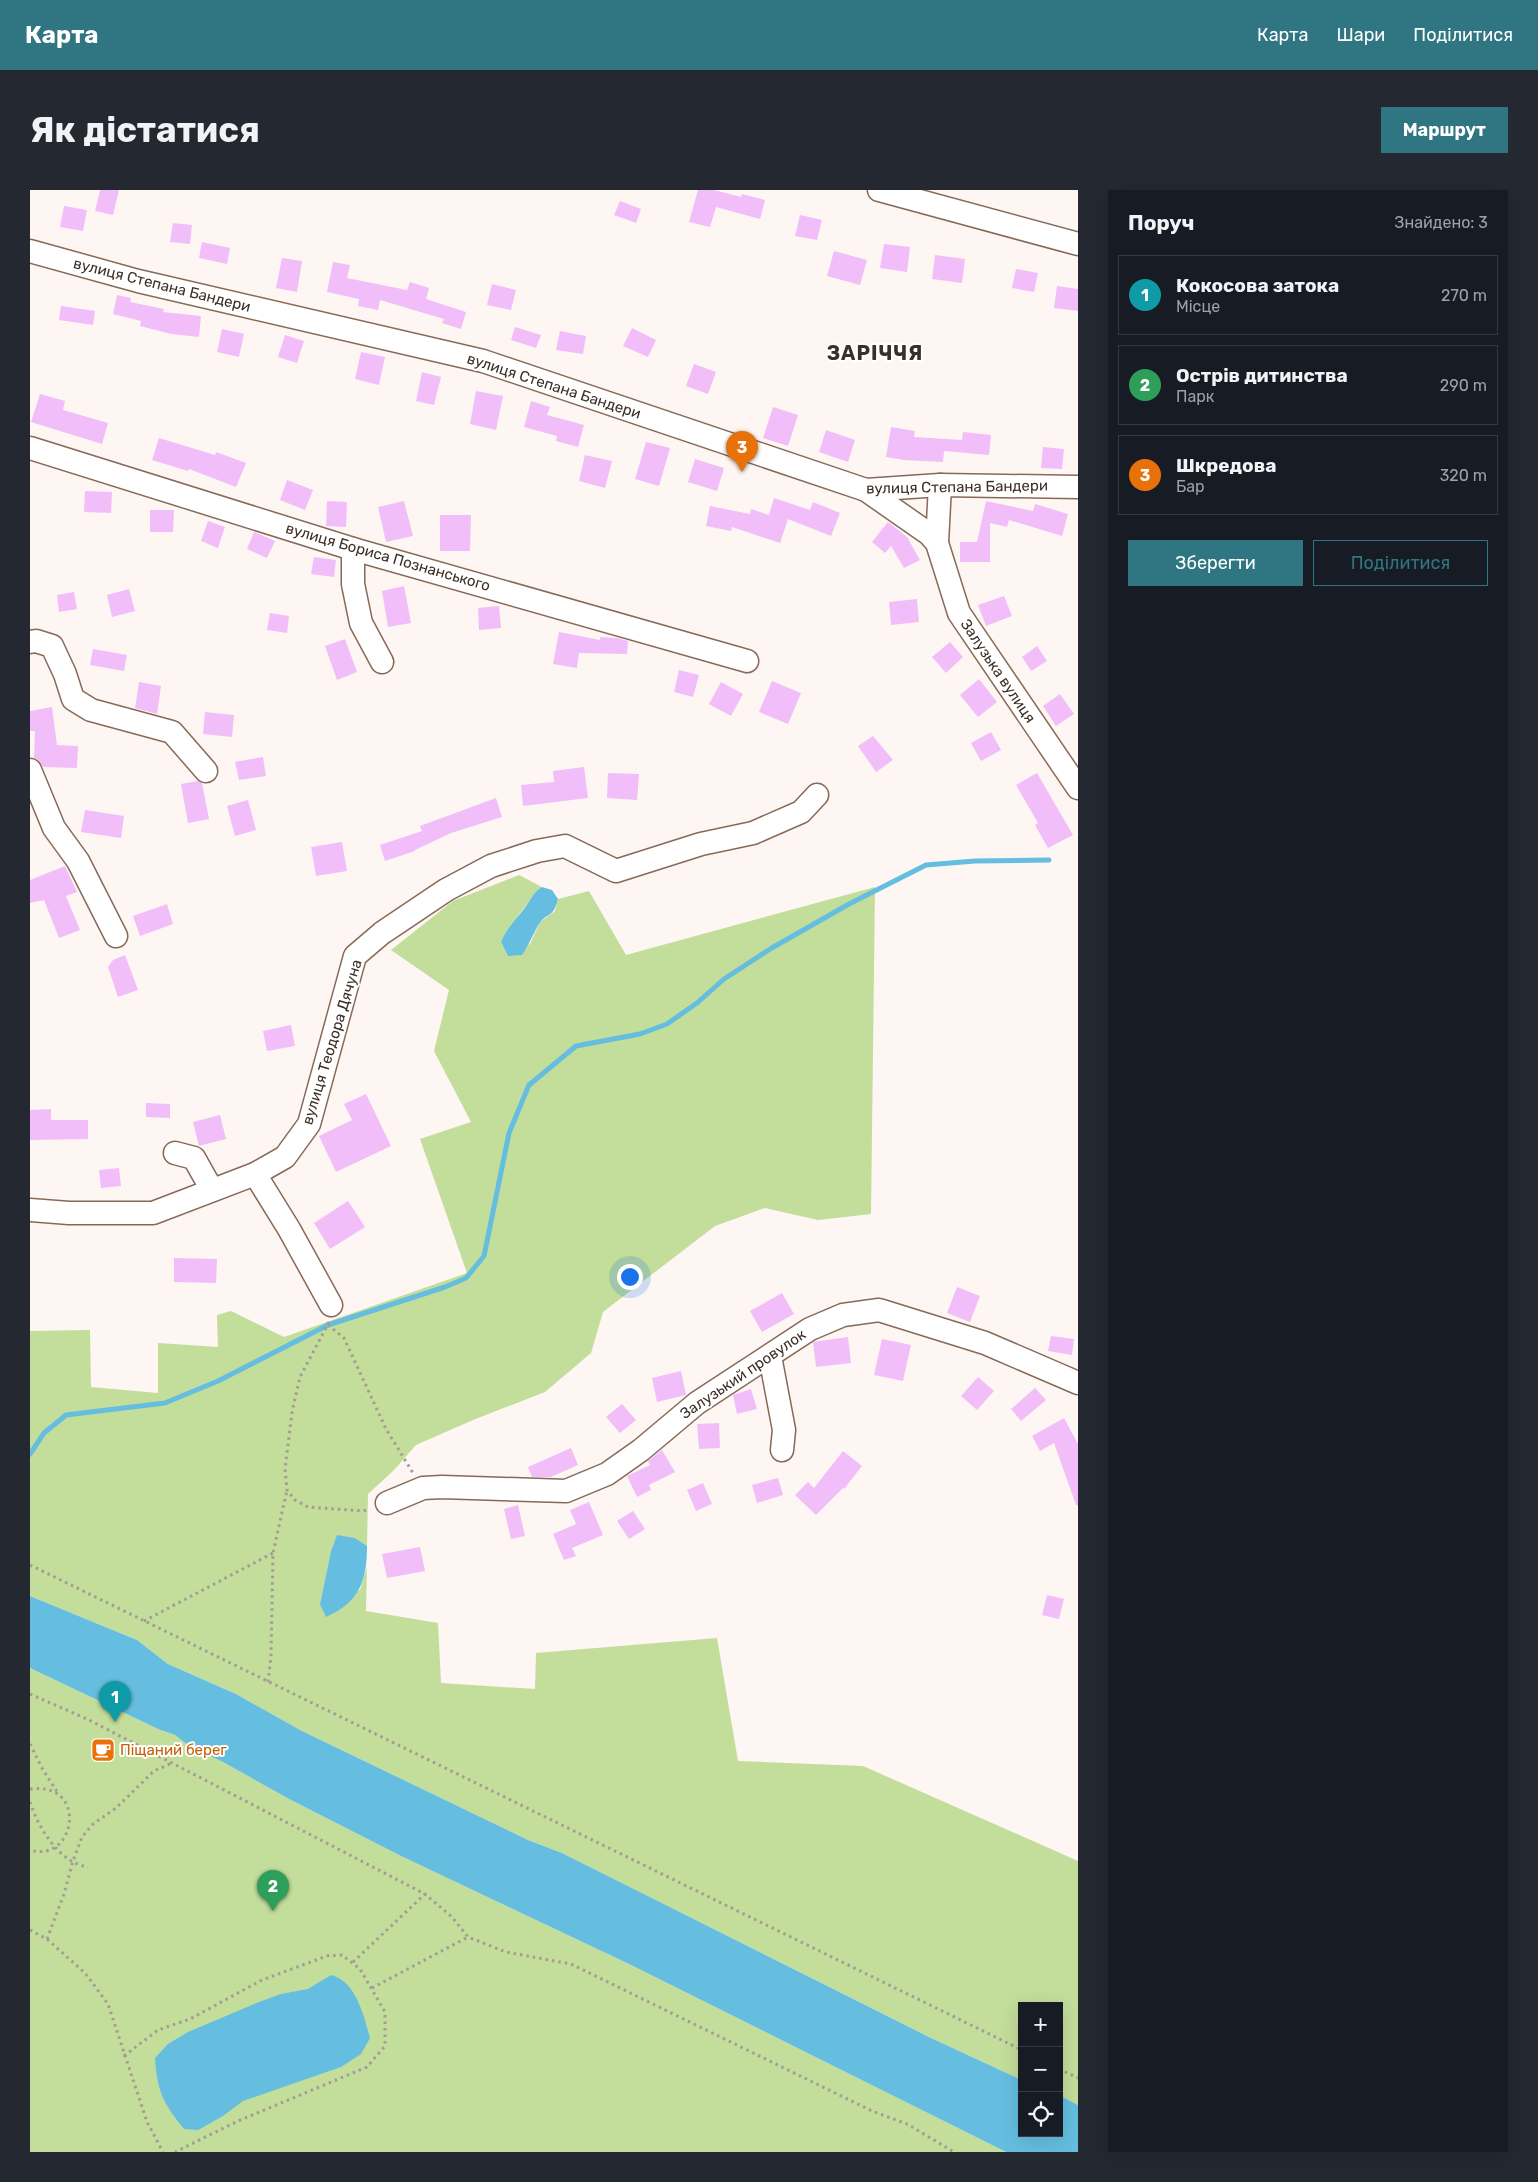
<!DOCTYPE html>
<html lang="uk">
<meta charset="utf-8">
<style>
body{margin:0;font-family:Rubik,sans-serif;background:#242831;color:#f1f3f6}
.controls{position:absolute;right:15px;bottom:15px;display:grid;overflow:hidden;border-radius:0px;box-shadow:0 5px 20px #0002}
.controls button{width:45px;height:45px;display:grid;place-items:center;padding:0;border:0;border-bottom:1px solid #363941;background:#171b24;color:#f1f3f6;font:25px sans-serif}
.you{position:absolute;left:599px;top:1086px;width:18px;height:18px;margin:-12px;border:4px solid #fff;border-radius:50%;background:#1a73e8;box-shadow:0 0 0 8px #1a73e833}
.badge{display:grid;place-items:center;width:32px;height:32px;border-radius:50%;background:#2f7582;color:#fff;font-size:16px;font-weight:700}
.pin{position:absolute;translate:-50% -41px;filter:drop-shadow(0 1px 2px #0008)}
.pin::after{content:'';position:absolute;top:26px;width:18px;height:15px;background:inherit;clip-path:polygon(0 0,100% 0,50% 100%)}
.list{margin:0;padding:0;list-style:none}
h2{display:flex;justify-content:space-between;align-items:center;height:65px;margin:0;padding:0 20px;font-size:21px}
h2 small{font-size:16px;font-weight:400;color:#9ea1a6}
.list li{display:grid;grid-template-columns:32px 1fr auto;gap:15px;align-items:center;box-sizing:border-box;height:80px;margin:0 10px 10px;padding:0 10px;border:1px solid #363941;border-radius:0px}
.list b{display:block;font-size:19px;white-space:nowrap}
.list p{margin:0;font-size:16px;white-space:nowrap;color:#9ea1a6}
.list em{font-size:16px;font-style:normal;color:#9ea1a6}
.actions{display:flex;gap:10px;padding:15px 20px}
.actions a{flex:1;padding:11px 0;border:1px solid #2f7582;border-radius:0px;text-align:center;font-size:18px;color:#2f7582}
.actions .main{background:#2f7582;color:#fff}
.icon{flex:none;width:28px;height:28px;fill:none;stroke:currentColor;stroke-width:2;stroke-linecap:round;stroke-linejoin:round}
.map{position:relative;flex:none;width:1048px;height:1962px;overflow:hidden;border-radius:0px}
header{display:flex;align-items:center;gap:30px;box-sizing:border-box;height:70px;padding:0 25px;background:#2f7582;color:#fff}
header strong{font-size:24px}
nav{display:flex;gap:28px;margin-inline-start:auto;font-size:18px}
.intro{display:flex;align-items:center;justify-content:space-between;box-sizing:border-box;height:120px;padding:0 30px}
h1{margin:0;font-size:35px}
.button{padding:12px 22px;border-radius:0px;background:#2f7582;color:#fff;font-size:18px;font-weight:700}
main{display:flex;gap:30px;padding:0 30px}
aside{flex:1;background:#171b24;border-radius:0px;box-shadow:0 5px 20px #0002}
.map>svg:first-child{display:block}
.green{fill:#c3dd9b}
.water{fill:#65bedf}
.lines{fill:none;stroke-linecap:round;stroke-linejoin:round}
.stream{stroke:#65bedf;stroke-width:5}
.building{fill:#f2bef9}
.minor-casing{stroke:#886957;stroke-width:25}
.path{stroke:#a59b95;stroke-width:3;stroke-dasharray:2.5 4;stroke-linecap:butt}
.minor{stroke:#fff;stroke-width:22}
.labels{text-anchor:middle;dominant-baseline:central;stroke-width:4;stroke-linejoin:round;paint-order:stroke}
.street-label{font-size:15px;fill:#3c2f27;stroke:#fff}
.food-label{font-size:15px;fill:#c56008;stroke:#fff;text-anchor:start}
.district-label{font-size:20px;font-weight:bold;letter-spacing:1px;fill:#3c2f27;stroke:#fff}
</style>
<header>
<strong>Карта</strong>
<nav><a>Карта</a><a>Шари</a><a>Поділитися</a></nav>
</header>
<div class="intro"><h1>Як дістатися</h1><a class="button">Маршрут</a></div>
<main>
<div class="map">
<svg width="1048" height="1962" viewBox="0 0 1048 1962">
<rect width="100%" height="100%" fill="#fdf6f2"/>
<g class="green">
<path d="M 489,685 L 512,697 C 502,703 501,710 494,718 C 485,730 477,738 471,752 L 478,766 L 500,754 L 510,732 L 525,721 L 528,709 L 559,701 L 596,765 L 845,697 L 841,1024 L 788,1030 L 735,1018 L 685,1036 L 573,1122 L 561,1163 L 515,1202 L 443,1230 L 386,1255 L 364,1280 L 338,1304 L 337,1356 L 325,1348 L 307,1346 L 301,1361 L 290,1414 L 330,1400 L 337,1377 L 336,1421 L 408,1433 L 411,1493 L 505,1499 L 506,1463 L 687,1448 L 708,1571 L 833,1576 L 1048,1671 L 1048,1915 L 1029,1905 L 1029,1816 L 992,1816 L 992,1890 L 901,1848 L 532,1663 L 498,1650 L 272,1541 L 206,1504 L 138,1474 L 107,1450 L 0,1406 L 0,1141 L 60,1140 L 61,1197 L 128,1203 L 128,1153 L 188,1157 L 187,1125 L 201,1121 L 254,1147 L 437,1083 L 390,949 L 441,932 L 404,861 L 419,800 L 361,760 L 423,711 Z"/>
<path d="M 0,1478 L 128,1539 L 145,1545 L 159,1556 L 193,1572 L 259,1609 L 371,1666 L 601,1775 L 976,1962 L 0,1962 Z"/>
</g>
<g class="water">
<path d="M 512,697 L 522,700 L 528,709 C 523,729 518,721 509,734 C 503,744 499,755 492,765 L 478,766 L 471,752 C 477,738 485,730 494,719 C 501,710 502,703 512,697 Z"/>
<path d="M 307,1345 L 325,1348 L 337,1356 C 337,1390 330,1412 296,1427 L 290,1414 L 301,1361 Z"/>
<path d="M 0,1406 L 107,1450 L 138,1474 L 206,1504 L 272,1541 L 498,1650 L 532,1663 L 901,1848 L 992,1890 L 992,1943 L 1029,1943 L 1029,1905 L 1048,1915 L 1048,1962 L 976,1962 L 601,1775 L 371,1666 L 259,1609 L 193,1572 L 159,1556 L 145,1545 L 128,1539 L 0,1478 Z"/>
<path d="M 301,1785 C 326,1791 334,1826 340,1848 L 331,1864 L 311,1877 L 213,1911 L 193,1926 L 168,1940 L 154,1939 C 134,1914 127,1902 125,1868 L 138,1854 L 158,1842 L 229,1812 L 251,1804 L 278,1799 Z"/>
</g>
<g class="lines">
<path class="stream" d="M 0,1264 L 14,1243 L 36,1225 L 135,1213 L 188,1191 L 298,1135 L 415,1097 L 436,1088 L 454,1066 L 479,943 L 499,895 L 546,856 L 610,844 L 637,834 L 667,813 L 694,789 L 740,759 L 819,714 L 896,675 L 945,671 L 1019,670"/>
</g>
<g class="building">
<path d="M 70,0 L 89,0 L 83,25 L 65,21 Z"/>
<path d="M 668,0 L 684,0 L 711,7 L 712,4 L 735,10 L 730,29 L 686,17 L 680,37 L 659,32 Z"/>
<path d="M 590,11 L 611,19 L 606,33 L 584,25 Z"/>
<path d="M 34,16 L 57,20 L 53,41 L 30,37 Z"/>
<path d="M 770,25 L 792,30 L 787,50 L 765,46 Z"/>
<path d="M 143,33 L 162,35 L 160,54 L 140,52 Z"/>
<path d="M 172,52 L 200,58 L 197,74 L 169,68 Z"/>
<path d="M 854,54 L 880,57 L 877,82 L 850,78 Z"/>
<path d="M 804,61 L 837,70 L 830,95 L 797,86 Z"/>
<path d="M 905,65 L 935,69 L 932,93 L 902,89 Z"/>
<path d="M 252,68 L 272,71 L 267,102 L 246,98 Z"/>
<path d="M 303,72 L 320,75 L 317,88 L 377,100 L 380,92 L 399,98 L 396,109 L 436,122 L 431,139 L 412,133 L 414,129 L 350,110 L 348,120 L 328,116 L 329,109 L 297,102 Z"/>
<path d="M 986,79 L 1008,83 L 1004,102 L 982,98 Z"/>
<path d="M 462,94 L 486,100 L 481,120 L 457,115 Z"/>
<path d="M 1027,96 L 1048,99 L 1048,121 L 1024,118 Z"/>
<path d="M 87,105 L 101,108 L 100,112 L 134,119 L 133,122 L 171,126 L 169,147 L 141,144 L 110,136 L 111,131 L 83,124 Z"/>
<path d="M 31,116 L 65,121 L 63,135 L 29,130 Z"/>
<path d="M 485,137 L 511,145 L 506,158 L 481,150 Z"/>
<path d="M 602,138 L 626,150 L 618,167 L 593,156 Z"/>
<path d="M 192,139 L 214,144 L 209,167 L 187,162 Z"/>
<path d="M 530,141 L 556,146 L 553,164 L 526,160 Z"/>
<path d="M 255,145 L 274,151 L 267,173 L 248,167 Z"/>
<path d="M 331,162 L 355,167 L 349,195 L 325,189 Z"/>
<path d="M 664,174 L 686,182 L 678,204 L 656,196 Z"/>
<path d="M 392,182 L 411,187 L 404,215 L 386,211 Z"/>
<path d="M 446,201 L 473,206 L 466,240 L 440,234 Z"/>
<path d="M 10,204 L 35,211 L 33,220 L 78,233 L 72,254 L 1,232 Z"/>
<path d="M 501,211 L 520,217 L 517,225 L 554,235 L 548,257 L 526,251 L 527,246 L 494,237 Z"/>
<path d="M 743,217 L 768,225 L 758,256 L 733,248 Z"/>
<path d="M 861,237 L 885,241 L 884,247 L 932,250 L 933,242 L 961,245 L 959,265 L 914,261 L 913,272 L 874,270 L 856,267 Z"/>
<path d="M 796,240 L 825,250 L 818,272 L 789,262 Z"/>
<path d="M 129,248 L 185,265 L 186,262 L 216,273 L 206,297 L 159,279 L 158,281 L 122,270 Z"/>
<path d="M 616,252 L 640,258 L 629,296 L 605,289 Z"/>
<path d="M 1013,257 L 1034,259 L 1032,279 L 1011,278 Z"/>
<path d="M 555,265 L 582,271 L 575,298 L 549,291 Z"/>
<path d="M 665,269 L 694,278 L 687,301 L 658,292 Z"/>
<path d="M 257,290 L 283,300 L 275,320 L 250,310 Z"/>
<path d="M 55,301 L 82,302 L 81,323 L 54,322 Z"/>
<path d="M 744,308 L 780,320 L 783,312 L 810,323 L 801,346 L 758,329 L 750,353 L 702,337 L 701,341 L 676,336 L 680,316 L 720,324 L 721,319 L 739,325 Z"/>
<path d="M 297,311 L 317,312 L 316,337 L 296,336 Z"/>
<path d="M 374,311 L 383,346 L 356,352 L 348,317 Z"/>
<path d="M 956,311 L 1003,321 L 1005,314 L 1038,324 L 1032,346 L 979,330 L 977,337 L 960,333 L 960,372 L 930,372 L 930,352 L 947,352 Z"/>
<path d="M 120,320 L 144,320 L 143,342 L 120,342 Z"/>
<path d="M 410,325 L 441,325 L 440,361 L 410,361 Z"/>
<path d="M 178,331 L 195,337 L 188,358 L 171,351 Z"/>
<path d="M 858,332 L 877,347 L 890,370 L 874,378 L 861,356 L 855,363 L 842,352 Z"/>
<path d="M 224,342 L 245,351 L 237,368 L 217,359 Z"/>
<path d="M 284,367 L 306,370 L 304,387 L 281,384 Z"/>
<path d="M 374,396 L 381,433 L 358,437 L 352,401 Z"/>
<path d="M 99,399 L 105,421 L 82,427 L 77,405 Z"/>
<path d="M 44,402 L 47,419 L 29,422 L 27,405 Z"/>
<path d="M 974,406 L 982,426 L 956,436 L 948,415 Z"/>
<path d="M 887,409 L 889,432 L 861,435 L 859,412 Z"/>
<path d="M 469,416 L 471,438 L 449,440 L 448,418 Z"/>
<path d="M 240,423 L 259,426 L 257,443 L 237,440 Z"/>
<path d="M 529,442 L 570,450 L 570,447 L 587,448 L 598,451 L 597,464 L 549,463 L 547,478 L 523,474 Z"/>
<path d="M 315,449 L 327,482 L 307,490 L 295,456 Z"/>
<path d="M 920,452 L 933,467 L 916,483 L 902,467 Z"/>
<path d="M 1007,456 L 1017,471 L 1001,481 L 992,467 Z"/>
<path d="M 63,459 L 97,465 L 94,481 L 60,475 Z"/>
<path d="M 649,480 L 669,485 L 663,507 L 644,502 Z"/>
<path d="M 949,489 L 967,512 L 948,527 L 930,505 Z"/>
<path d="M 742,491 L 771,503 L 758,534 L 729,522 Z"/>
<path d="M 109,492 L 131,496 L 127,524 L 105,518 Z"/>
<path d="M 691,492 L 713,504 L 701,526 L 679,514 Z"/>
<path d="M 1030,504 L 1044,524 L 1026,536 L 1013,516 Z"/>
<path d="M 22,517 L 27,555 L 48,556 L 47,578 L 13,577 L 8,570 L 4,568 L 5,541 L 0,541 L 0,521 Z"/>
<path d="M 175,522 L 204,525 L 202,547 L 173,544 Z"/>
<path d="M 961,542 L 971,560 L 951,571 L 941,553 Z"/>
<path d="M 843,546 L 863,570 L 846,582 L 828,556 Z"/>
<path d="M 233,567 L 236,586 L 209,590 L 205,572 Z"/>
<path d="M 554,577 L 558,608 L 493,616 L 491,595 L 524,592 L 523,581 Z"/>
<path d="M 578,583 L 609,584 L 607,610 L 577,608 Z"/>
<path d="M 1007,583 L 1043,645 L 1018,658 L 1005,635 L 1008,633 L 986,595 Z"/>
<path d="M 168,591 L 172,593 L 179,629 L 158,633 L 151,594 Z"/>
<path d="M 466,608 L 472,627 L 421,643 L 385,660 L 385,661 L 355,671 L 350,655 L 392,641 L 390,636 Z"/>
<path d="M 218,610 L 226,640 L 205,646 L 197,616 Z"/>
<path d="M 55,620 L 94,626 L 91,648 L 51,642 Z"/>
<path d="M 312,652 L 317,681 L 286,686 L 281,657 Z"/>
<path d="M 35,676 L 47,702 L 36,706 L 50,740 L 29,748 L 14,710 L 0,713 L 0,690 Z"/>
<path d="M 137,714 L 143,734 L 110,746 L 103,726 Z"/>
<path d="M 95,765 L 108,800 L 88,807 L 78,777 L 83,770 Z"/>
<path d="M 261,835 L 265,856 L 237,861 L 233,841 Z"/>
<path d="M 336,904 L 361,956 L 306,982 L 289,946 L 322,930 L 314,914 Z"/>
<path d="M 116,913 L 140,914 L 140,928 L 116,927 Z"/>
<path d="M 21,919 L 21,930 L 58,930 L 58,949 L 0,950 L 0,920 Z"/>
<path d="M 190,925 L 196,949 L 169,956 L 163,932 Z"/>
<path d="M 89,978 L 91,996 L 71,998 L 69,980 Z"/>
<path d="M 318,1011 L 335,1037 L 300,1059 L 284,1033 Z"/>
<path d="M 144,1068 L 187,1069 L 186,1093 L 144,1092 Z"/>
<path d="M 927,1097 L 950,1106 L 940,1132 L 917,1123 Z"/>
<path d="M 752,1103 L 764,1124 L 732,1142 L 720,1121 Z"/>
<path d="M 1021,1146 L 1044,1149 L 1042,1165 L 1018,1161 Z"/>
<path d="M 818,1147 L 821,1173 L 786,1177 L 783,1152 Z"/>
<path d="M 852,1149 L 881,1155 L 873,1191 L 844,1185 Z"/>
<path d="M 651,1181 L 656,1205 L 627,1212 L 622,1188 Z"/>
<path d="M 948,1187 L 964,1201 L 947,1220 L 931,1206 Z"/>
<path d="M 1005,1198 L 1016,1210 L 991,1231 L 981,1219 Z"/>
<path d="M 721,1199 L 727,1219 L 707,1224 L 703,1205 Z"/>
<path d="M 592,1214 L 606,1230 L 590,1243 L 576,1227 Z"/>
<path d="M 1034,1228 L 1048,1254 L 1048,1315 L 1046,1315 L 1024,1253 L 1010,1261 L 1002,1246 Z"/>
<path d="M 689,1233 L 690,1258 L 669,1259 L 667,1234 Z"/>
<path d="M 541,1258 L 548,1275 L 521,1287 L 502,1287 L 498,1277 Z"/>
<path d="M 632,1260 L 645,1282 L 619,1295 L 621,1300 L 607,1307 L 597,1286 L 620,1275 L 618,1271 Z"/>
<path d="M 813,1261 L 832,1276 L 814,1299 L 813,1298 L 786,1325 L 765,1305 L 778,1292 L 784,1298 Z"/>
<path d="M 748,1288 L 753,1305 L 727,1313 L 722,1295 Z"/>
<path d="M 673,1293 L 682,1314 L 666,1321 L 657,1300 Z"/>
<path d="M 559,1312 L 573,1345 L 542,1358 L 546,1366 L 534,1370 L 523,1344 L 546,1334 L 540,1320 Z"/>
<path d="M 488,1315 L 495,1346 L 481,1349 L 474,1319 Z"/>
<path d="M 603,1321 L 615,1339 L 599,1349 L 587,1331 Z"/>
<path d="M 390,1357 L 395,1381 L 357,1388 L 352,1364 Z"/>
<path d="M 1017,1405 L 1034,1409 L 1029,1429 L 1012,1425 Z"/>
</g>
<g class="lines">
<g class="minor-casing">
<g id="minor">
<path d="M 849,0 L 1048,54"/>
<path d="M 0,61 L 108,91 L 453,171 L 836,300 L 910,295 L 1048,297"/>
<path d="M 0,258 L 323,359 L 717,471"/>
<path d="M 836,300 L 899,344 L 907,353 L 929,423 L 1048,598"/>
<path d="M 907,353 L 910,295"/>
<path d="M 323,359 L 323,394 L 331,433 L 352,472"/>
<path d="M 0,452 L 6,451 L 22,456 L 35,484 L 43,509 L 61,520 L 142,542 L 176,581"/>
<path d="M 0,580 L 24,638 L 48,671 L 86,746"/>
<path d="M 145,963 L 164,968 L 182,1000"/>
<path d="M 225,984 L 259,1039 L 301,1115"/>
<path d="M 0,1020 L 39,1023 L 123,1023 L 225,984 L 255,967 L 279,934 L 325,766 L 352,743 L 416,700 L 461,676 L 507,661 L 535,656 L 586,681 L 671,654 L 723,643 L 771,622 L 787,605"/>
<path d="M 740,1166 L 754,1240 L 752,1260"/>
<path d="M 357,1313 L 393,1298 L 412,1297 L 536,1301 L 577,1284 L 611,1260 L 667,1213 L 780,1139 L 813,1125 L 849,1120 L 955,1153 L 1048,1193"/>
</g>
</g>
<g class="path">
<path d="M 299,1132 L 270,1187 L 262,1222 L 255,1279 L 257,1300 L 265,1310 L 278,1317 L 333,1321 L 340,1319"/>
<path d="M 298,1135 L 314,1148 L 356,1239 L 383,1283"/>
<path d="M 0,1375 L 992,1860"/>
<path d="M 114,1431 L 243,1363"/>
<path d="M 238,1492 L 241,1466 L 243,1363 L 257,1300"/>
<path d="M 0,1504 L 59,1530 L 395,1704 L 422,1727 L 438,1747 L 476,1762 L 541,1774 L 842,1921 L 877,1934 L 924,1962"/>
<path d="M 0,1554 L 13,1580 L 28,1603"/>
<path d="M 0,1599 C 59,1591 46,1674 0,1660"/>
<path d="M 0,1612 C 8,1637 29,1673 58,1677"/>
<path d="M 0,1740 L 17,1749 L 55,1783 L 78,1814 L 117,1932 L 133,1962"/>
<path d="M 17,1749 L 34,1704 L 43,1671 L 52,1647 L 63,1634 L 86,1618 L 124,1581 L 142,1573"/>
<path d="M 323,1772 L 395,1704"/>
<path d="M 342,1798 L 438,1747"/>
<path d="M 94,1866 L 128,1840 L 160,1829 L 232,1790 L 297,1766 L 312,1765 L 330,1779 L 355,1822 L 355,1856 L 337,1877 L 208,1931 L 145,1962"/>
<path d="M 1029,1879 L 1048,1888"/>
</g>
<use href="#minor" class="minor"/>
</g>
<defs>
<g id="cafe-square" transform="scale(1.25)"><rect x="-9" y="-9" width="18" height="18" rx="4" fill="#e8710a" stroke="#fff"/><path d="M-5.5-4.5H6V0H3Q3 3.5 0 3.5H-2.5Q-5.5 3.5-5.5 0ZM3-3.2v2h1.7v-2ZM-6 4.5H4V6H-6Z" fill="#fff"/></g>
</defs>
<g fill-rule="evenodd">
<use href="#cafe-square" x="73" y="1560"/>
</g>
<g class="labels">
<g class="street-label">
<text transform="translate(132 95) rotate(14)">вулиця Степана Бандери</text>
<text transform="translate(524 196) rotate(18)">вулиця Степана Бандери</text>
<text transform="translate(927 297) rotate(-1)">вулиця Степана Бандери</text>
<text transform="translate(358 367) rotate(16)">вулиця Бориса Познанського</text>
<text transform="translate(968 481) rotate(56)">Залузька вулиця</text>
<text transform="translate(302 852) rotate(-73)">вулиця Теодора Дячуна</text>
<text transform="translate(713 1184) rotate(-34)">Залузький провулок</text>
</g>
<g class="food-label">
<text x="90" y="1560">Піщаний берег</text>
</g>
<g class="district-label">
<text x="845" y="163">ЗАРІЧЧЯ</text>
</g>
</g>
</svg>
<div class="controls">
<button>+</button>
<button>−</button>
<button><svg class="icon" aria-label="locate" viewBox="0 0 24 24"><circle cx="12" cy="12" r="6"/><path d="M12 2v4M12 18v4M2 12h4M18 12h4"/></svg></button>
</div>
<div class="you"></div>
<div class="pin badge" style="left:85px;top:1532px;background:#0f9aa8">1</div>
<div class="pin badge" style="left:243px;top:1721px;background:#2e9e5b">2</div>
<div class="pin badge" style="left:712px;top:282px;background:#e8710a">3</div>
</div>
<aside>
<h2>Поруч<small>Знайдено: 3</small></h2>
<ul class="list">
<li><span class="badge" style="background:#0f9aa8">1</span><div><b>Кокосова затока</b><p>Місце</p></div><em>270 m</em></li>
<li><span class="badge" style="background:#2e9e5b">2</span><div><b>Острів дитинства</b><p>Парк</p></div><em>290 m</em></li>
<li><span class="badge" style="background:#e8710a">3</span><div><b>Шкредова</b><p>Бар</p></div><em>320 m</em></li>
</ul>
<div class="actions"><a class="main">Зберегти</a><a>Поділитися</a></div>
</aside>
</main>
